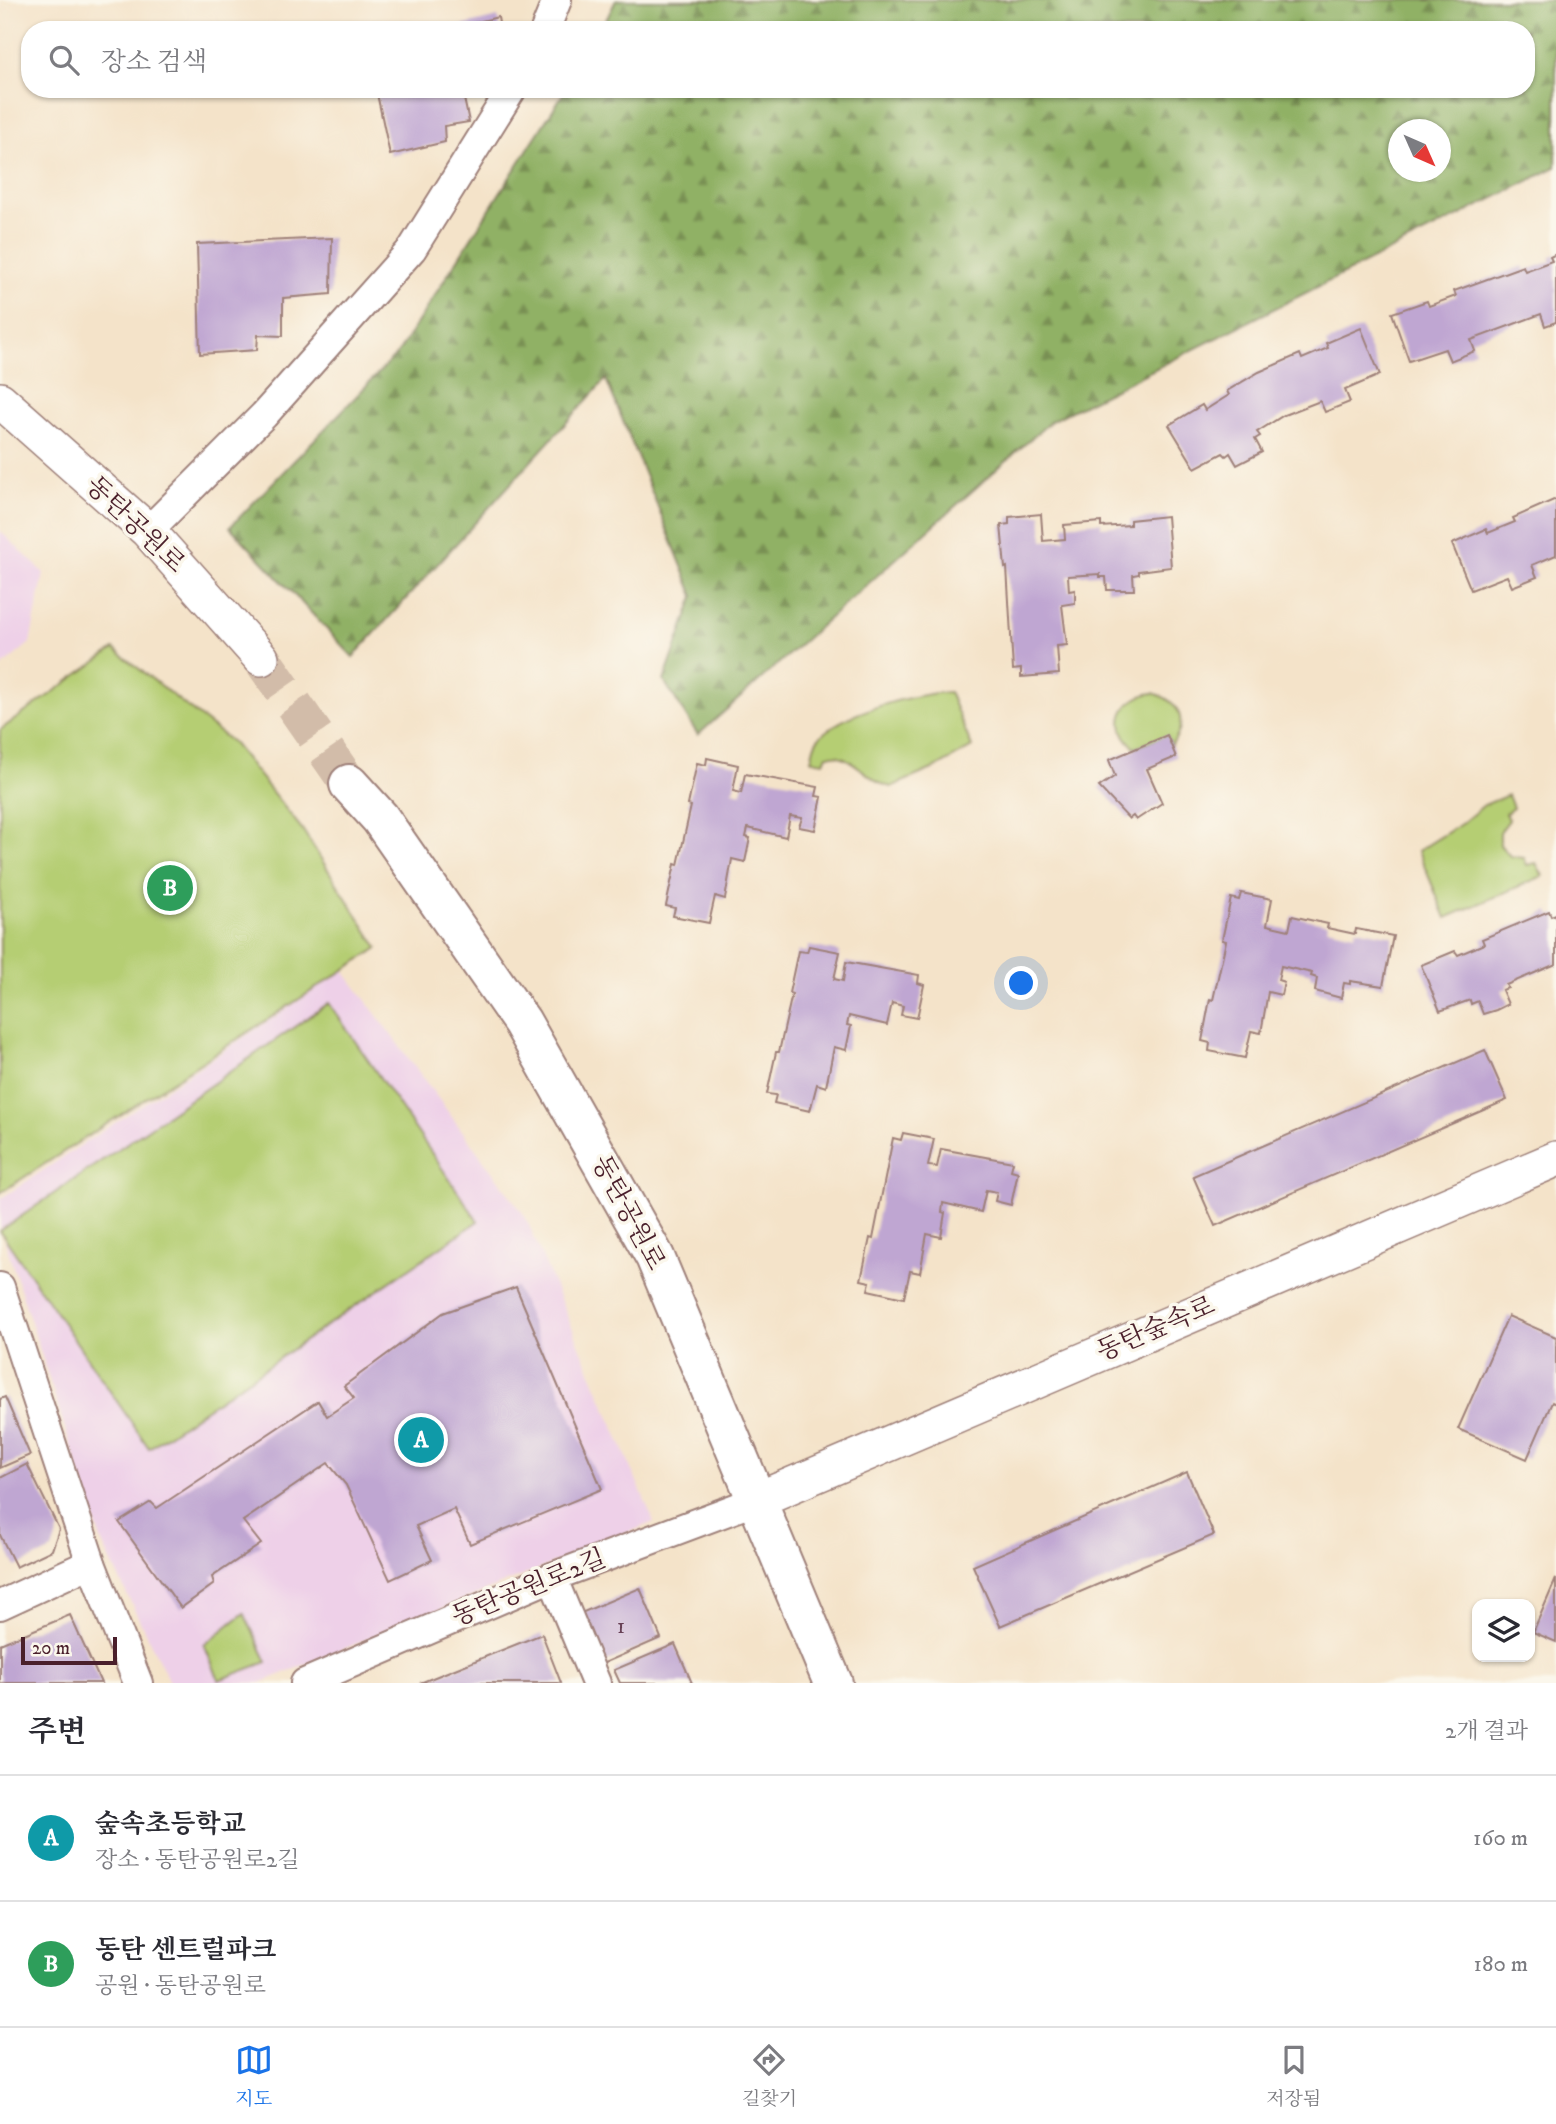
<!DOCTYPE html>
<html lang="ko">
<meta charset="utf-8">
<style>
body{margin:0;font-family:"IM FELL DW Pica","Noto Serif KR",serif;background:#f7f7f7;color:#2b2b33}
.controls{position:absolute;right:21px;bottom:21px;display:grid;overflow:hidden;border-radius:14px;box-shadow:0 2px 5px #0004}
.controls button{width:63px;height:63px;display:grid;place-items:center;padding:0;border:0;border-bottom:2px solid #e1e1e2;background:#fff;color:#2b2b33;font:35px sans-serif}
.compass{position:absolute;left:1388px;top:119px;width:63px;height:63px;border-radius:50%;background:#fff;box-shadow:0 2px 5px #0004;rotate:135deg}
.scale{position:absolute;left:21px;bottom:18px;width:96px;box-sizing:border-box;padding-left:7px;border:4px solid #4a1f2b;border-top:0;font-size:19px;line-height:24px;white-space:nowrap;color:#4a1f2b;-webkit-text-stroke:5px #fbf7ec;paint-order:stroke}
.you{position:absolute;left:1022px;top:984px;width:24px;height:24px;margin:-18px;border:5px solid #fff;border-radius:50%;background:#1a73e8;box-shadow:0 0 0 10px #1a73e833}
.badge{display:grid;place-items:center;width:46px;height:46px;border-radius:50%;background:#1a73e8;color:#fff;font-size:23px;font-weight:700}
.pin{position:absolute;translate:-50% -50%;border:4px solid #fff;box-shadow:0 2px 7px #0006}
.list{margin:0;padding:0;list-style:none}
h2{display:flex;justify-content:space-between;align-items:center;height:91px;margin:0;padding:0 28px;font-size:30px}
h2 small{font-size:23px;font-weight:400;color:#7c7c81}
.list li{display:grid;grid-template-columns:46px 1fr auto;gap:21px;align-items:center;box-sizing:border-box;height:126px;padding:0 28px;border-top:2px solid #e1e1e2}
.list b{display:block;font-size:26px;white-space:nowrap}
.list p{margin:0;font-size:23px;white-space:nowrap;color:#7c7c81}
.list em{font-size:23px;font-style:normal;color:#7c7c81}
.icon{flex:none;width:38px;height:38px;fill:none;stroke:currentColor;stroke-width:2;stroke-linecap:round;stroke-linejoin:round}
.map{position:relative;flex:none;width:1556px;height:1683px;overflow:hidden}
.search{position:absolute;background:#fff;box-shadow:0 2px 5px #0004;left:21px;right:21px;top:21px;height:77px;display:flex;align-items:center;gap:18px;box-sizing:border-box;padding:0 24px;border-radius:28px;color:#7c7c81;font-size:26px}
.sheet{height:343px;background:#fff}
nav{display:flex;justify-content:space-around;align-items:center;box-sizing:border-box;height:98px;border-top:2px solid #e1e1e2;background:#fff;font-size:19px;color:#7c7c81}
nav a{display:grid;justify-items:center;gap:4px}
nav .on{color:#1a73e8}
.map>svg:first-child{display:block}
.built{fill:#eed0e8}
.forest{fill:url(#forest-firs);stroke:#6d6848;stroke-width:2;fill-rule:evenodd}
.park{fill:#b5ce73;stroke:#80764f;stroke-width:2}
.building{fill:#bfa6d2}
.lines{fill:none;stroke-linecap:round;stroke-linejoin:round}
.secondary-tunnel{stroke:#d2bca9;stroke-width:38;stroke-dasharray:38 19;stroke-linecap:butt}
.minor-casing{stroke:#9f817a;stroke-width:32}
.tertiary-casing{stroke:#9f817a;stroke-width:38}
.secondary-casing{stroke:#9f817a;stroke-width:42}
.minor{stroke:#fff;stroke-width:28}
.tertiary{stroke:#fff;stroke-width:35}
.secondary{stroke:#fff;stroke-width:38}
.labels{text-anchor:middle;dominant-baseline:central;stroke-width:7;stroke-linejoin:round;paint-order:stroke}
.number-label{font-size:23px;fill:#674155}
.street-label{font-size:26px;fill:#4a1f2b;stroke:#fbf7ec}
</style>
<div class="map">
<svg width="1556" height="1683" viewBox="0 0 1556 1683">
<defs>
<pattern id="forest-firs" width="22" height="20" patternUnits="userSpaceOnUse" patternTransform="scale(1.75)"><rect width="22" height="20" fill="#90b165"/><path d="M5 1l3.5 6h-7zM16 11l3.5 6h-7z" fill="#788f53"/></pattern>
</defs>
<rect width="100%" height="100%" fill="#fbf7ec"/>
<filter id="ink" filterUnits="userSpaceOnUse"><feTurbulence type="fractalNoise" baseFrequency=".0143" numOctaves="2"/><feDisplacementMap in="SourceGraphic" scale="14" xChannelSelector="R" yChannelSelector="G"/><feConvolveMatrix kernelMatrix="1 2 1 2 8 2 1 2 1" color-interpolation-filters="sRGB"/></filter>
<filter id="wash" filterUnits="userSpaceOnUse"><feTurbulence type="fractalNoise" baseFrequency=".00686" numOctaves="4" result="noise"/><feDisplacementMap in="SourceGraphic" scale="28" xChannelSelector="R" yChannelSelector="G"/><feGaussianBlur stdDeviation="1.57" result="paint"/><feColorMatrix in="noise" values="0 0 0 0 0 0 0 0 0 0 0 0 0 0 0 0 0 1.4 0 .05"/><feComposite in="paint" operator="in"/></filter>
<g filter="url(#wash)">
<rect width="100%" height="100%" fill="#f4e3c9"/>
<g class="built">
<path d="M 0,531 L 44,573 L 30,643 L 0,668 Z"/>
<path d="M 344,971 L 525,1216 L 654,1522 L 260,1683 L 170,1683 L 102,1543 L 0,1226 L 0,1199 Z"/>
</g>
<path class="forest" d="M 616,0 L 1556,0 L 1556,167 L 1051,421 L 698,735 L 664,681 L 694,596 L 606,379 L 353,657 L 230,527 L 398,353 L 566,89 L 1526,89 L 1526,30 L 601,30 ZM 1398,130 L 1440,130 L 1440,172 L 1398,172 Z"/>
<g class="park">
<path d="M 114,649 L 233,743 L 302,829 L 378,948 L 0,1193 L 0,730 Z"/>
<path d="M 949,692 L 972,747 L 937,767 L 891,787 C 869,783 852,752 827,755 L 824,762 L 811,760 C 813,753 813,745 818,739 C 841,712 914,694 949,692 Z"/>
<path d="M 1153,693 C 1180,701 1189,722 1171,745 L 1167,736 L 1136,748 C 1109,728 1121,697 1153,693 Z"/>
<path d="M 1508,795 L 1513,808 L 1506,813 L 1509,820 L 1500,832 L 1500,845 L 1510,856 L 1524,858 L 1527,865 L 1536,863 L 1543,876 L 1446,918 L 1418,851 L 1461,824 L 1484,805 Z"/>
<path d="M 329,1003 L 478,1221 L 149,1448 L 0,1231 Z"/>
<path d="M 244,1613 L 267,1662 L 219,1680 L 204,1645 Z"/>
</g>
<g id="blocks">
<g class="building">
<path d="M 498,17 L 500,30 L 450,30 L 449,29 Z"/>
<path d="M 376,89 L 462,89 L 469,122 L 444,126 L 445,142 L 390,155 Z"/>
<path d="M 332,238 L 331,294 L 283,298 L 283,336 L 258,335 L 257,350 L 200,354 L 197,244 Z"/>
<path d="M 1556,254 L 1556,322 L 1545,326 L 1541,314 L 1471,340 L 1475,351 L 1450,361 L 1445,349 L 1409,361 L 1392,313 L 1427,301 L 1429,306 L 1456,296 L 1454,291 L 1523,266 L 1525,271 L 1552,261 L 1550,257 Z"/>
<path d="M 1361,328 L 1380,375 L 1345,390 L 1350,402 L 1325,412 L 1320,401 L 1284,415 L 1257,432 L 1260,436 L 1255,439 L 1262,452 L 1237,465 L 1230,453 L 1226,456 L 1223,453 L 1195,468 L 1169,425 L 1202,405 L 1205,410 L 1229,395 L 1227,391 L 1259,372 L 1300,354 L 1302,359 L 1328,348 L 1326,343 Z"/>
<path d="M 1556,499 L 1556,555 L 1532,565 L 1537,577 L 1512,587 L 1507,576 L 1471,590 L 1452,544 L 1486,529 L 1488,533 L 1515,522 L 1513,518 Z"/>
<path d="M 1041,514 L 1043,541 L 1065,539 L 1064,525 L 1101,522 L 1101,527 L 1130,525 L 1130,520 L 1167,516 L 1171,567 L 1139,571 L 1139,574 L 1133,575 L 1134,590 L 1107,590 L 1106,577 L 1100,577 L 1100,574 L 1068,576 L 1069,591 L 1075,590 L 1075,603 L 1062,605 L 1067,645 L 1057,646 L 1059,674 L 1021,677 L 1021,669 L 1013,670 L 1007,567 L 1005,568 L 1001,525 L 1009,524 L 1009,517 Z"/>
<path d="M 1167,735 L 1176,757 L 1147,769 L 1162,803 L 1136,820 L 1133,816 L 1129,819 L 1099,787 L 1115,776 L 1109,760 Z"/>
<path d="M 707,758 L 738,765 L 733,791 L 741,793 L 745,774 L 818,787 L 816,796 L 822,797 L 815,830 L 799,827 L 802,818 L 790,816 L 786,837 L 748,828 L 746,837 L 750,838 L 745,862 L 732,859 L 725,899 L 715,896 L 709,923 L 673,916 L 675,908 L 666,906 L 675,864 L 678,865 L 691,806 L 688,805 L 697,763 L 706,765 Z"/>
<path d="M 1241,893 L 1272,899 L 1267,925 L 1289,930 L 1292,916 L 1328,924 L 1327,928 L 1355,934 L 1356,929 L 1393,936 L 1383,986 L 1350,981 L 1350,984 L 1344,983 L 1341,998 L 1315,991 L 1317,978 L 1311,976 L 1312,973 L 1281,966 L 1278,980 L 1284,982 L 1281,995 L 1268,992 L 1261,1033 L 1251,1031 L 1245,1058 L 1209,1051 L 1210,1043 L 1202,1041 L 1210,999 L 1213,1000 L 1226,941 L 1222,940 L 1231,898 L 1239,900 Z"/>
<path d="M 1549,911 L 1551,916 L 1556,914 L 1556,964 L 1506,985 L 1508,988 L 1502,990 L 1508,1004 L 1496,1010 L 1483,1014 L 1478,1001 L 1471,1004 L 1470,1000 L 1440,1011 L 1421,965 L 1455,951 L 1458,955 L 1484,944 L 1482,939 Z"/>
<path d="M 809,946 L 840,952 L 834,979 L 843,981 L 846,962 L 919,975 L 918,983 L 924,985 L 917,1018 L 901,1015 L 903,1006 L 892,1003 L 887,1025 L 849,1016 L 847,1025 L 851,1026 L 846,1050 L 834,1047 L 826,1087 L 817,1084 L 810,1111 L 774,1103 L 776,1095 L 767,1094 L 776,1052 L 779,1052 L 792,994 L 789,993 L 798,951 L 807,952 Z"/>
<path d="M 1485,1050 L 1507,1100 L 1215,1226 L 1193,1176 Z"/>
<path d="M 903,1133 L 934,1139 L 928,1166 L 937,1167 L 941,1149 L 1013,1162 L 1011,1170 L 1018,1172 L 1011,1205 L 995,1201 L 997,1192 L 986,1190 L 981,1212 L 943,1203 L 942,1212 L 945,1213 L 941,1237 L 927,1234 L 920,1273 L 910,1271 L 904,1298 L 868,1290 L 870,1282 L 861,1280 L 870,1238 L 873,1239 L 893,1138 L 901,1140 Z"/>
<path d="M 516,1287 L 602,1489 L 470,1544 L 454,1509 L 416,1526 L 432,1560 L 390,1580 L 346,1485 L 328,1463 L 243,1521 L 261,1544 L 212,1577 L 214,1584 L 181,1608 L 119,1522 L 151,1502 L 157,1508 L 318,1401 L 327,1416 L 354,1398 L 344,1386 L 443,1313 Z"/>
<path d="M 1508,1316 L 1556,1337 L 1556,1404 L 1552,1402 L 1527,1459 L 1458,1429 Z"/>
<path d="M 5,1397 L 30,1455 L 0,1468 L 0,1399 Z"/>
<path d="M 27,1464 L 59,1529 L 52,1550 L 16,1567 L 0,1535 L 0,1478 Z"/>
<path d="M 1187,1472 L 1214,1535 L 1000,1626 L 973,1566 Z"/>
<path d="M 1556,1579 L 1556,1642 L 1533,1632 Z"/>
<path d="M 640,1588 L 661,1638 L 602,1664 L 581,1613 Z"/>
<path d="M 70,1615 L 101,1683 L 0,1683 L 0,1644 Z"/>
<path d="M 542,1634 L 561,1683 L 420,1683 Z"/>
<path d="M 675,1644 L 692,1683 L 620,1683 L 614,1670 Z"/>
</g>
</g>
</g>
<g filter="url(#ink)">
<use href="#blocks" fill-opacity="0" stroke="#9f817a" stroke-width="2"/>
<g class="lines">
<path class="secondary-tunnel" d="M 261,658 L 349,784"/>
<g class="minor-casing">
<g id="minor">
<path d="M 545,30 L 557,0"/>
<path d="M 148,531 L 264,415 L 412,249 L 512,89"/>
<path d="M 0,1287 L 91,1563 L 138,1683"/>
<path d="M 552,1577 L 596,1683"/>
<path d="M 0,1605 L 91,1563"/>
<path d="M 305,1683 L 552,1577 L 757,1500"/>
</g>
</g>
<g class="tertiary-casing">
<g id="tertiary">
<path d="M 0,400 L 148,531 L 261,658"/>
<path d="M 757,1500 L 1556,1159"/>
</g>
</g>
<g class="secondary-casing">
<path id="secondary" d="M 349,784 L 380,818 L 522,1022 L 655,1257 L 833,1683"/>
</g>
<use href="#minor" class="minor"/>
<use href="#tertiary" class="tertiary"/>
<use href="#secondary" class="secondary"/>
</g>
</g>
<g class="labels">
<g class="number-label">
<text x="621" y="1626">1</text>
</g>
<g class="street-label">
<text transform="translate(135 525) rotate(44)">동탄공원로</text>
<text transform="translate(628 1213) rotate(62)">동탄공원로</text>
<text transform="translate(1156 1329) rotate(-23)">동탄숲속로</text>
<text transform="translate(529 1588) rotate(-22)">동탄공원로2길</text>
</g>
</g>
</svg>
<div class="controls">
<button><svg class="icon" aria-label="layers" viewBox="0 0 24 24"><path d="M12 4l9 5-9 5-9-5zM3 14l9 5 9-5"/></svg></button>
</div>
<svg class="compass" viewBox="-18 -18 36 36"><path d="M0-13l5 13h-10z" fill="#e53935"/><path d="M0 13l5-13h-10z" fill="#7c7c81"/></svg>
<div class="scale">20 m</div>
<div class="you"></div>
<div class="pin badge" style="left:421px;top:1440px;background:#0f9aa8">A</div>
<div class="pin badge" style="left:170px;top:888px;background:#2e9e5b">B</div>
<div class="search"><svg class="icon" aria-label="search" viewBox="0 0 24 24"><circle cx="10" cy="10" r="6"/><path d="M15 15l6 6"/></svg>장소 검색</div>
</div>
<section class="sheet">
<h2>주변<small>2개 결과</small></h2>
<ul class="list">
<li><span class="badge" style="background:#0f9aa8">A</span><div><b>숲속초등학교</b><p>장소 · 동탄공원로2길</p></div><em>160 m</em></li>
<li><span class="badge" style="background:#2e9e5b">B</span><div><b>동탄 센트럴파크</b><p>공원 · 동탄공원로</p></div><em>180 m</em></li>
</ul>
</section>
<nav>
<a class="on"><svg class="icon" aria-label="map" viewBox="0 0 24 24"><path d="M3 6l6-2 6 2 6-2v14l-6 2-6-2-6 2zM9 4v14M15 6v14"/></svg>지도</a>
<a><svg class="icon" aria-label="directions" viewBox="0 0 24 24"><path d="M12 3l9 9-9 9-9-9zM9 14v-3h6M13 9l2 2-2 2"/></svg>길찾기</a>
<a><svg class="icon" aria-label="saved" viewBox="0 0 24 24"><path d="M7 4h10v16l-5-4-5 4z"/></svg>저장됨</a>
</nav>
